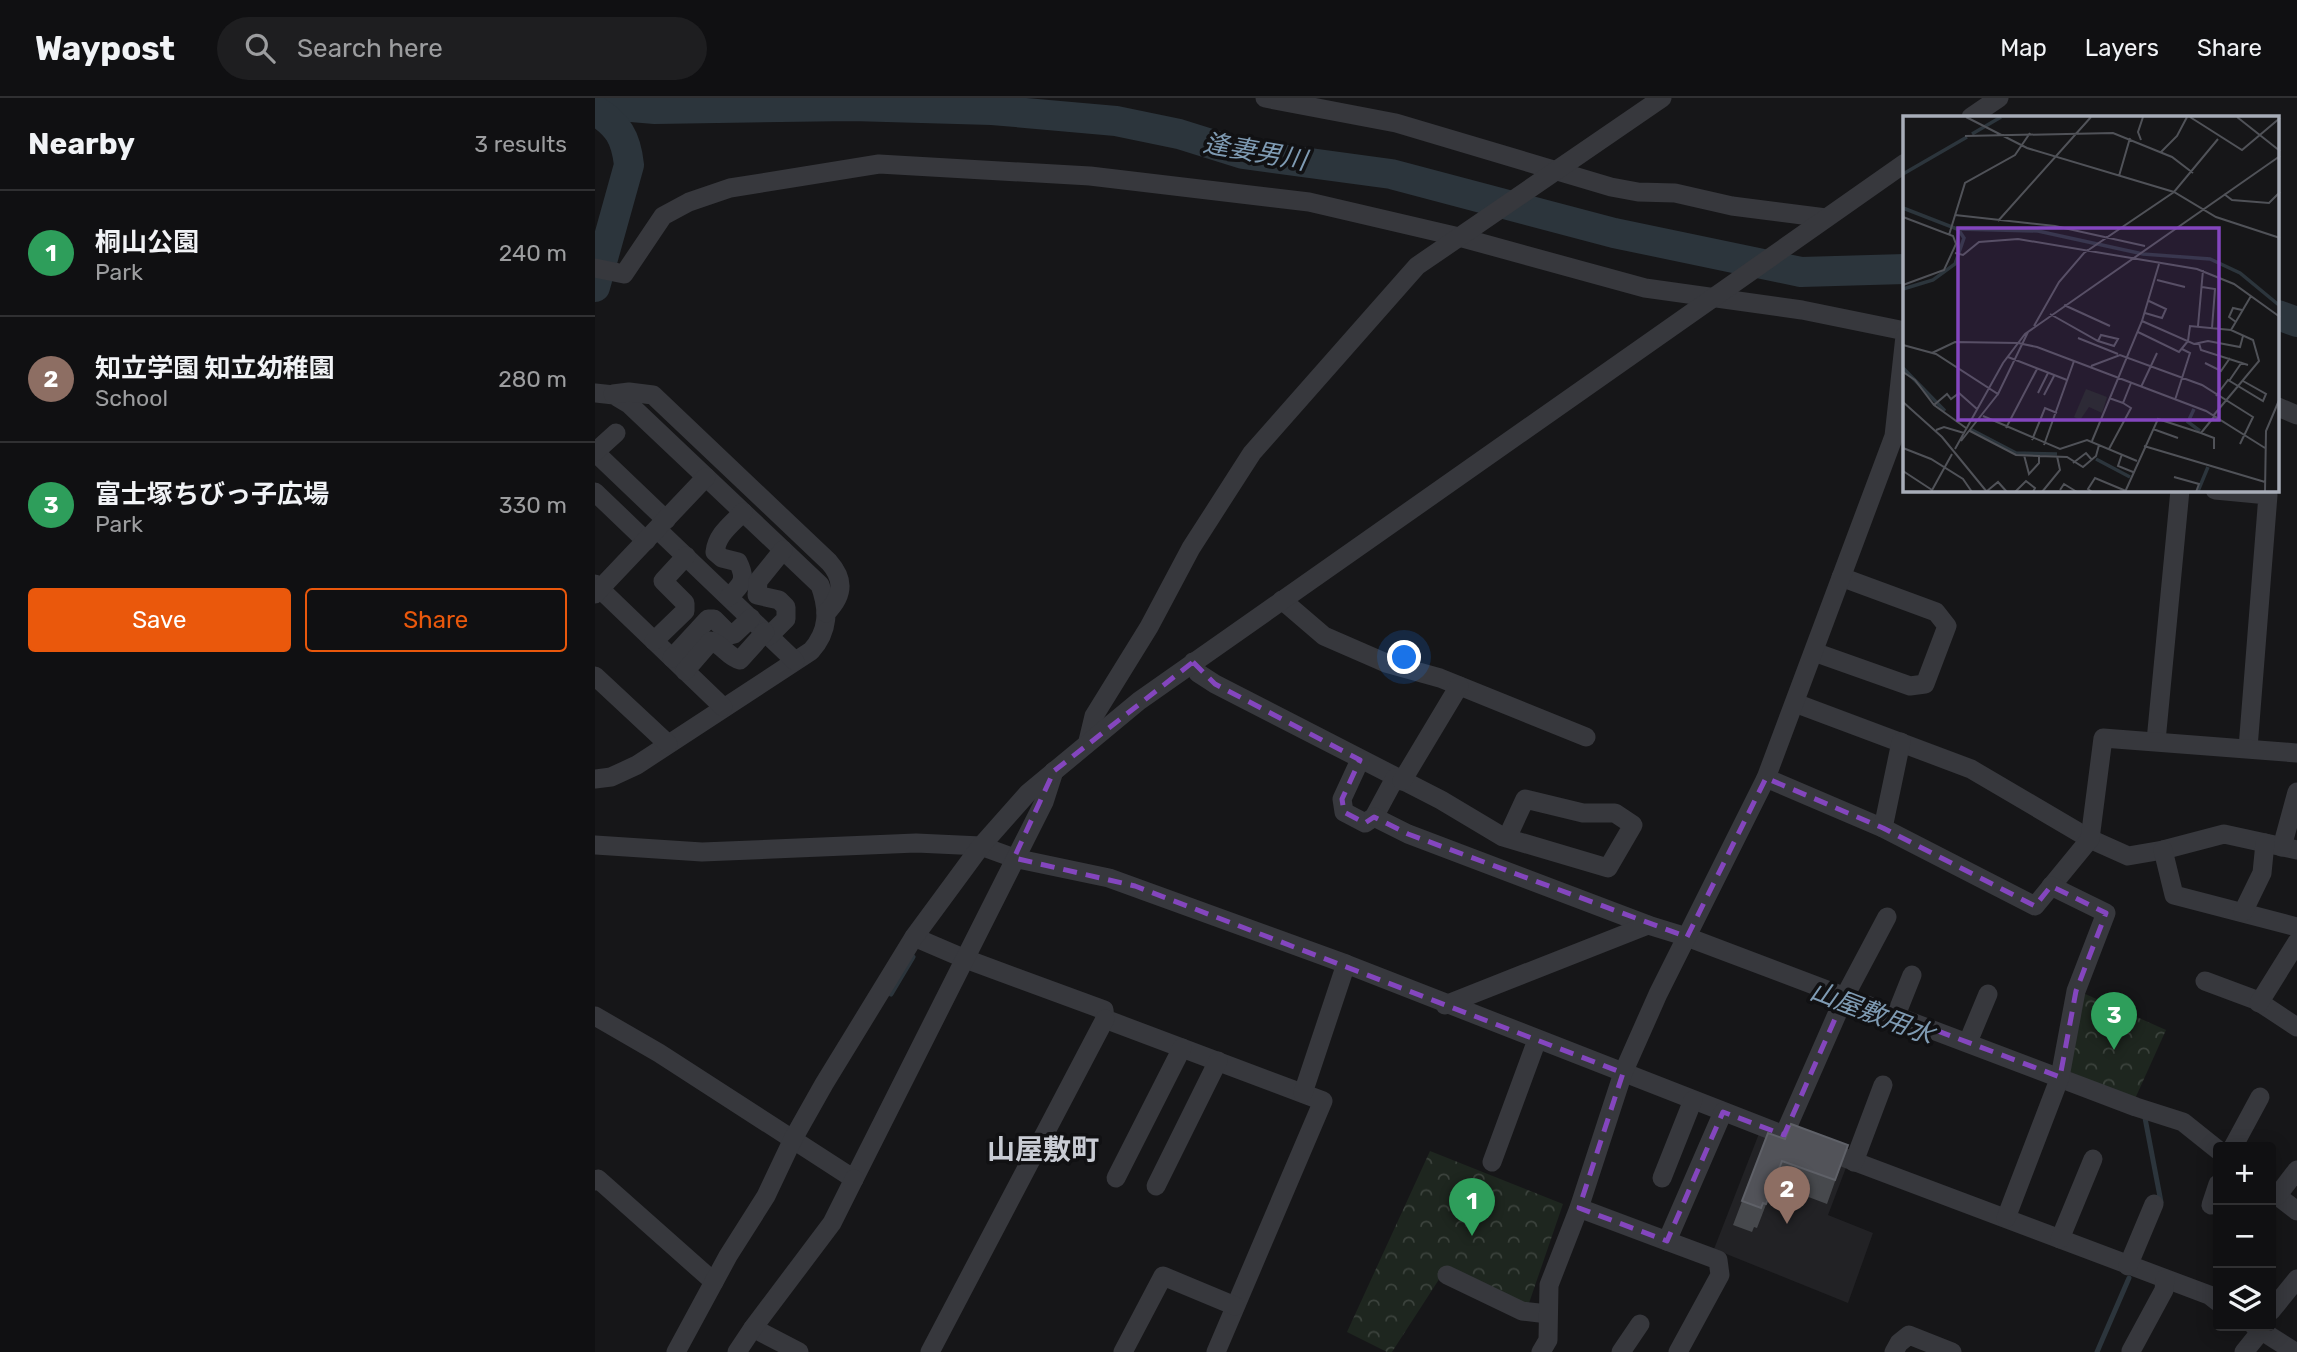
<!DOCTYPE html>
<meta charset="utf-8">
<style>
body{margin:0;font-family:Rubik,"Noto Sans JP",sans-serif;background:#1e1e20;color:#f1f3f6}
.controls{position:absolute;right:21px;bottom:21px;display:grid;overflow:hidden;border-radius:7px;box-shadow:0 4px 18px #0003}
.controls button{width:63px;height:63px;display:grid;place-items:center;padding:0;border:0;border-bottom:2px solid #303032;background:#101012;color:#f1f3f6;font:35px sans-serif}
.you{position:absolute;left:810px;top:560px;width:24px;height:24px;margin:-18px;border:5px solid #fff;border-radius:50%;background:#1a73e8;box-shadow:0 0 0 10px #1a73e833}
.badge{display:grid;place-items:center;width:46px;height:46px;border-radius:50%;background:#ea580c;color:#fff;font-size:23px;font-weight:700}
.pin{position:absolute;translate:-50% -58px;filter:drop-shadow(0 2px 4px #0008)}
.pin::after{content:'';position:absolute;top:37px;width:24px;height:21px;background:inherit;clip-path:polygon(0 0,100% 0,50% 100%)}
.list{margin:0;padding:0;list-style:none}
h2{display:flex;justify-content:space-between;align-items:center;height:91px;margin:0;padding:0 28px;font-size:30px}
h2 small{font-size:23px;font-weight:400;color:#9c9d9f}
.list li{display:grid;grid-template-columns:46px 1fr auto;gap:21px;align-items:center;box-sizing:border-box;height:126px;padding:0 28px;border-top:2px solid #303032}
.list b{display:block;font-size:26px;white-space:nowrap}
.list p{margin:0;font-size:23px;white-space:nowrap;color:#9c9d9f}
.list em{font-size:23px;font-style:normal;color:#9c9d9f}
.actions{display:flex;gap:14px;padding:21px 28px}
.actions a{flex:1;padding:16px 0;border:2px solid #ea580c;border-radius:7px;text-align:center;font-size:24px;color:#ea580c}
.actions .main{background:#ea580c;color:#fff}
.icon{flex:none;width:38px;height:38px;fill:none;stroke:currentColor;stroke-width:2;stroke-linecap:round;stroke-linejoin:round}
.map{position:relative;flex:none;width:1702px;height:1254px;overflow:hidden}
header{display:flex;align-items:center;gap:42px;box-sizing:border-box;height:98px;padding:0 35px;background:#101012;border-bottom:2px solid #303032}
header strong{font-size:33px}
nav{display:flex;gap:38px;margin-inline-start:auto;font-size:24px}
.search{width:490px;height:63px;background:#1e1e20;display:flex;align-items:center;gap:18px;box-sizing:border-box;padding:0 24px;border-radius:38px;color:#9c9d9f;font-size:26px}
main{display:flex}
aside{flex:1;background:#101012}
.map>svg:first-child{display:block}
.built{fill:#222225}
.forest{fill:url(#forest-crowns)}
.lines{fill:none;stroke-linecap:round;stroke-linejoin:round}
.stream{stroke:#2c353c;stroke-width:5}
.river{stroke:#2c353c;stroke-width:30}
.minor{stroke:#37383d;stroke-width:19}
.wall{fill:#47494d}
.building{fill:#525359;stroke:#5f6168;stroke-width:2}
.marked{fill:none;stroke:#8446be;stroke-width:5;stroke-dasharray:14 9;stroke-linejoin:round}
.labels{text-anchor:middle;dominant-baseline:central;stroke-width:7;stroke-linejoin:round;paint-order:stroke}
.water-label{font-size:26px;font-style:italic;fill:#7f9bb3;stroke:#111113}
.quarter-label{font-size:28px;font-weight:bold;fill:#c9ccd4;stroke:#111113}
.inset-river{fill:none;stroke:#2c353c;stroke-width:3.5}
.inset-road{fill:none;stroke:#505258;stroke-width:2}
.view{fill:#8446be;fill-opacity:0.15;stroke:#8446be;stroke-width:3.5}
.inset-edge{fill:none;stroke:#a8adb8;stroke-width:3.5}
</style>
<header>
<strong>Waypost</strong>
<div class="search"><svg class="icon" aria-label="search" viewBox="0 0 24 24"><circle cx="10" cy="10" r="6"/><path d="M15 15l6 6"/></svg>Search here</div>
<nav><a>Map</a><a>Layers</a><a>Share</a></nav>
</header>
<main>
<aside>
<h2>Nearby<small>3 results</small></h2>
<ul class="list">
<li><span class="badge" style="background:#2e9e5b">1</span><div><b>桐山公園</b><p>Park</p></div><em>240 m</em></li>
<li><span class="badge" style="background:#8d6e63">2</span><div><b>知立学園 知立幼稚園</b><p>School</p></div><em>280 m</em></li>
<li><span class="badge" style="background:#2e9e5b">3</span><div><b>富士塚ちびっ子広場</b><p>Park</p></div><em>330 m</em></li>
</ul>
<div class="actions"><a class="main">Save</a><a>Share</a></div>
</aside>
<div class="map">
<svg width="1702" height="1254" viewBox="0 0 1702 1254">
<defs>
<pattern id="forest-crowns" width="20" height="18" patternUnits="userSpaceOnUse" patternTransform="scale(1.75)"><rect width="20" height="18" fill="#1e261f"/><path d="M2 6a3 3 0 1 1 6 0M12 15a3 3 0 1 1 6 0" fill="none" stroke="#3c433d"/></pattern>
</defs>
<rect width="100%" height="100%" fill="#161618"/>
<path class="built" d="M 1165,1033 L 1252,1067 L 1233,1117 L 1278,1135 L 1253,1205 L 1119,1151 Z"/>
<g class="forest">
<path d="M 1488,895 L 1571,932 L 1539,1003 L 1473,973 Z"/>
<path d="M 835,1053 L 968,1106 L 933,1208 L 852,1169 L 797,1254 L 792,1254 L 752,1234 Z"/>
</g>
<g class="lines">
<g class="stream">
<path d="M 296,896 L 318,859"/>
<path d="M 1550,1020 L 1566,1104"/>
<path d="M 1502,1254 L 1534,1180"/>
</g>
<g class="river">
<path d="M 0,6 L 60,11 L 257,8 L 397,12 L 521,23 L 584,36 L 648,56 L 796,76 L 1019,135 L 1206,174 L 1310,171"/>
<path d="M 0,12 C 23,27 31,39 34,67 L 0,189"/>
<path d="M 1683,217 L 1702,224"/>
</g>
<g class="minor">
<path d="M 670,0 L 801,25 L 1016,89 L 1043,94 L 1080,95 L 1137,108 L 1231,120"/>
<path d="M 1376,19 L 1404,0"/>
<path d="M 0,170 L 29,176 L 68,118 L 94,104 L 135,90 L 284,66 L 495,78 L 714,104 L 864,139 L 1050,190 L 1207,212 L 1310,233"/>
<path d="M 0,295 L 19,297 L 34,306 L 225,487 C 234,512 234,533 216,553 L 42,667 L 16,679 L 0,681"/>
<path d="M 18,296 L 34,294 L 58,297 L 234,464 C 250,482 248,498 231,515"/>
<path d="M 1683,309 L 1702,317"/>
<path d="M 0,354 L 71,422"/>
<path d="M 0,354 L 21,335"/>
<path d="M 1620,392 L 1673,397 L 1653,650"/>
<path d="M 0,394 L 51,443"/>
<path d="M 62,431 L 200,563"/>
<path d="M 0,486 L 128,609"/>
<path d="M 0,496 L 111,379"/>
<path d="M 134,499 C 147,486 152,482 143,464 L 127,460 L 120,454 C 122,436 136,427 148,414"/>
<path d="M 687,502 L 729,538 L 791,565 L 845,580 L 991,639"/>
<path d="M 174,538 L 191,521 L 191,509 L 184,502 L 162,497 L 163,483 L 188,452"/>
<path d="M 59,543 L 90,513 L 90,505 L 68,483 L 91,458"/>
<path d="M 1219,554 L 1315,588 L 1330,586 L 1352,528 L 1341,514 L 1246,479"/>
<path d="M 77,560 L 113,521 L 119,521 L 135,537 L 139,536 L 156,520"/>
<path d="M 598,564 L 603,575 L 620,586 L 846,702 L 908,739 L 1013,770 L 1038,727 L 1020,715 L 988,715 L 930,701 L 912,740"/>
<path d="M 90,573 L 116,543 C 128,547 133,559 145,562 L 170,534"/>
<path d="M 0,578 L 73,646"/>
<path d="M 1200,605 L 1376,671 L 1495,741 L 1533,758 L 1568,752 L 1629,736 L 1702,752"/>
<path d="M 493,643 L 499,618 L 554,529 L 596,450 L 657,355 L 822,168 L 1067,0"/>
<path d="M 1561,643 L 1585,392"/>
<path d="M 765,662 L 747,701 L 749,714 L 770,725 L 779,719 L 800,680"/>
<path d="M 1171,680 L 1288,730 L 1440,808 L 1495,741 L 1508,640 L 1702,655"/>
<path d="M 807,683 L 864,588"/>
<path d="M 779,719 L 813,736 L 1053,827"/>
<path d="M 1288,730 L 1306,644"/>
<path d="M 0,747 L 107,754 L 321,745 L 386,748 L 419,760 L 514,780 L 751,866 L 1189,1037 L 1614,1197 L 1623,1204"/>
<path d="M 1687,749 L 1702,694"/>
<path d="M 1568,752 L 1579,797 L 1702,829"/>
<path d="M 1648,814 L 1667,775 L 1670,745"/>
<path d="M 319,839 L 368,860 L 509,912 L 510,921 L 728,1003 L 621,1254"/>
<path d="M 1610,883 L 1661,902 L 1702,929"/>
<path d="M 1664,905 L 1702,844"/>
<path d="M 850,907 L 1053,827 L 1092,839 L 1541,1009 L 1588,1024 L 1623,1052"/>
<path d="M 1301,917 L 1317,877"/>
<path d="M 0,918 L 64,955 L 259,1081 L 449,704 L 459,673"/>
<path d="M 1373,944 L 1393,896"/>
<path d="M 708,995 L 751,866"/>
<path d="M 1189,1037 L 1250,898 L 1292,819"/>
<path d="M 1638,1049 L 1665,999"/>
<path d="M 897,1064 L 942,942"/>
<path d="M 1259,1064 L 1288,987"/>
<path d="M 521,1080 L 587,950"/>
<path d="M 1067,1080 L 1098,1002"/>
<path d="M 0,1083 L 3,1081 L 119,1184"/>
<path d="M 561,1088 L 623,963"/>
<path d="M 1676,1093 L 1702,1113"/>
<path d="M 1682,1098 L 1702,1072"/>
<path d="M 1616,1107 L 1623,1086"/>
<path d="M 984,1110 L 1072,1143 L 1128,1014"/>
<path d="M 1411,1120 L 1465,979 L 1481,893 L 1511,815 L 1456,788"/>
<path d="M 1465,1141 L 1498,1061"/>
<path d="M 1072,1143 L 1123,1162 L 1125,1177 L 1083,1254"/>
<path d="M 1533,1168 L 1559,1106"/>
<path d="M 852,1177 L 927,1213 L 953,1216"/>
<path d="M 1676,1213 L 1702,1181"/>
<path d="M 1659,1228 L 1700,1254"/>
<path d="M 158,1230 L 204,1254"/>
<path d="M 1536,1253 L 1569,1192 L 1570,1181"/>
<path d="M 81,1254 L 133,1158 L 171,1098 L 198,1041 L 229,986 L 319,839 L 386,748 L 433,695 L 544,603 L 1310,65"/>
<path d="M 142,1254 L 158,1230 L 237,1125 L 259,1081"/>
<path d="M 335,1254 L 510,921"/>
<path d="M 528,1254 L 568,1178 L 640,1208"/>
<path d="M 946,1254 L 953,1242 L 954,1187 L 984,1110 L 1028,975 L 1063,896 L 1171,680 L 1299,338 L 1310,238"/>
<path d="M 1026,1254 L 1045,1226"/>
<path d="M 1299,1254 L 1304,1245 L 1314,1237 L 1357,1254"/>
<path d="M 1649,1254 L 1666,1233"/>
</g>
</g>
<path class="wall" d="M 1173,1035 L 1190,1041 L 1253,1047 L 1232,1106 L 1179,1086 L 1162,1130 L 1159,1129 L 1157,1134 L 1138,1127 Z"/>
<path class="building" d="M 1196,1026 L 1253,1047 L 1240,1082 L 1187,1063 L 1171,1106 L 1168,1105 L 1166,1110 L 1147,1103 L 1173,1035 L 1190,1041 Z"/>
<path class="marked" d="M 598,564 L 620,586 L 765,662 L 747,701 L 749,714 L 770,725 L 779,719 L 813,736 L 1092,839 L 1171,680 L 1288,730 L 1440,808 L 1456,788 L 1511,815 L 1481,893 L 1465,979 L 1250,898 L 1189,1037 L 1128,1014 L 1072,1143 L 984,1110 L 1028,975 L 540,788 L 419,760 L 459,673 Z"/>
<g class="labels">
<g class="water-label">
<text transform="translate(660 54) rotate(10)">逢妻男川</text>
<text transform="translate(1277 915) rotate(21)">山屋敷用水</text>
</g>
<g class="quarter-label">
<text x="448" y="1051">山屋敷町</text>
</g>
</g>
<g transform="translate(1308 18)">
<rect width="376" height="376" fill="#161618"/>
<path d="M 183,273 L 204,281 L 199,297 L 186,291 L 177,304 L 171,301 Z" fill="#1e261f"/>
<path class="inset-river" d="M 69,18 L 98,1M 0,58 L 64,21M 0,92 L 54,113 L 135,115 L 240,138 L 307,143 L 337,157 L 377,190M 0,173 L 30,164 L 52,148 L 61,122 L 55,113M 0,252 L 42,295M 291,293 L 285,306 L 297,315M 67,313 L 113,337 L 154,338M 193,343 L 227,361M 295,375 L 305,351"/>
<path class="inset-road" d="M 63,1 L 124,32 L 271,76 L 313,101 L 377,122M 287,1 L 339,34 L 377,2M 334,1 L 377,35M 62,20 L 210,17 L 269,41 L 290,57M 238,24 L 235,16 L 240,1M 257,37 L 274,20 L 284,1M 216,60 L 227,22M 321,78 L 329,84 L 366,87 L 377,76M 52,99 L 152,110 L 242,130M 0,101 L 50,120 L 53,128 L 41,154 L 0,169M 95,105 L 188,1M 46,119 L 62,67 L 112,39 L 127,17M 52,137 L 60,139 L 76,126 L 115,123 L 294,153 L 331,168 L 377,201M 254,164 L 282,171M 299,171 L 312,173 L 309,212M 161,189 L 207,210M 242,197 L 259,202 L 263,193 L 246,185M 147,198 L 195,225 L 211,230 L 215,223 L 198,219 L 195,225M 239,205 L 291,228 L 305,225 L 337,231 L 340,220M 333,206 L 326,201 L 330,192 L 339,194M 131,210 L 156,166 L 181,137 L 271,76 L 315,23M 295,210 L 300,154M 328,214 L 348,180M 235,216 L 276,236 L 285,225 L 287,210 L 328,214 L 350,224 L 356,245 L 310,300M 175,222 L 215,238M 296,227 L 298,234 L 345,249M 0,229 L 33,238 L 95,278 L 125,216M 29,237 L 52,226 L 115,227 L 134,231 L 303,295 L 362,332M 105,241 L 164,264M 302,247 L 318,255 L 327,242M 188,250 L 217,239 L 299,269 L 350,301 L 337,328M 0,256 L 12,264 L 31,289 L 63,312M 326,265 L 339,246M 238,271 L 254,237M 135,277 L 145,257M 141,279 L 151,260M 313,280 L 325,264 L 360,285 L 363,278 L 340,265M 206,282 L 220,287 L 228,267M 272,284 L 287,237 L 279,233M 0,286 L 39,321 L 84,376M 31,289 L 44,278 L 48,283 L 56,277 L 74,293M 80,300 L 157,333 L 184,324 L 234,345M 103,312 L 134,253M 250,313 L 275,322M 33,314 L 41,311 L 61,317M 67,315 L 113,339 L 164,341 L 180,351 L 193,340 L 196,329M 298,317 L 311,322 L 311,333M 129,324 L 142,292 L 154,297M 58,325 L 95,278M 189,325 L 239,205 L 256,148M 141,329 L 171,245M 241,330 L 362,366M 0,332 L 28,343 L 60,363 L 69,376M 52,333 L 100,247 L 122,218 L 377,40M 206,333 L 228,292 L 220,287M 219,338 L 215,350 L 230,356M 121,339 L 126,358 L 136,347 L 136,339M 170,347 L 183,337 L 189,344M 0,355 L 29,374M 271,361 L 296,368 L 293,376M 157,374 L 161,368 L 174,376M 84,375 L 95,366 L 104,376M 28,376 L 49,338M 112,376 L 123,365 L 132,372 L 130,376M 139,376 L 157,354 L 154,340M 189,376 L 185,373 L 192,362 L 223,375M 222,376 L 255,303 L 298,317 L 311,301M 362,376 L 363,315 L 377,282"/>
<path class="view" d="M 55,112 L 316,112 L 316,304 L 55,304 Z"/>
<rect width="376" height="376" class="inset-edge"/>
</g>
</svg>
<div class="controls">
<button>+</button>
<button>−</button>
<button><svg class="icon" aria-label="layers" viewBox="0 0 24 24"><path d="M12 4l9 5-9 5-9-5zM3 14l9 5 9-5"/></svg></button>
</div>
<div class="you"></div>
<div class="pin badge" style="left:877px;top:1138px;background:#2e9e5b">1</div>
<div class="pin badge" style="left:1192px;top:1126px;background:#8d6e63">2</div>
<div class="pin badge" style="left:1519px;top:952px;background:#2e9e5b">3</div>
</div>
</main>
